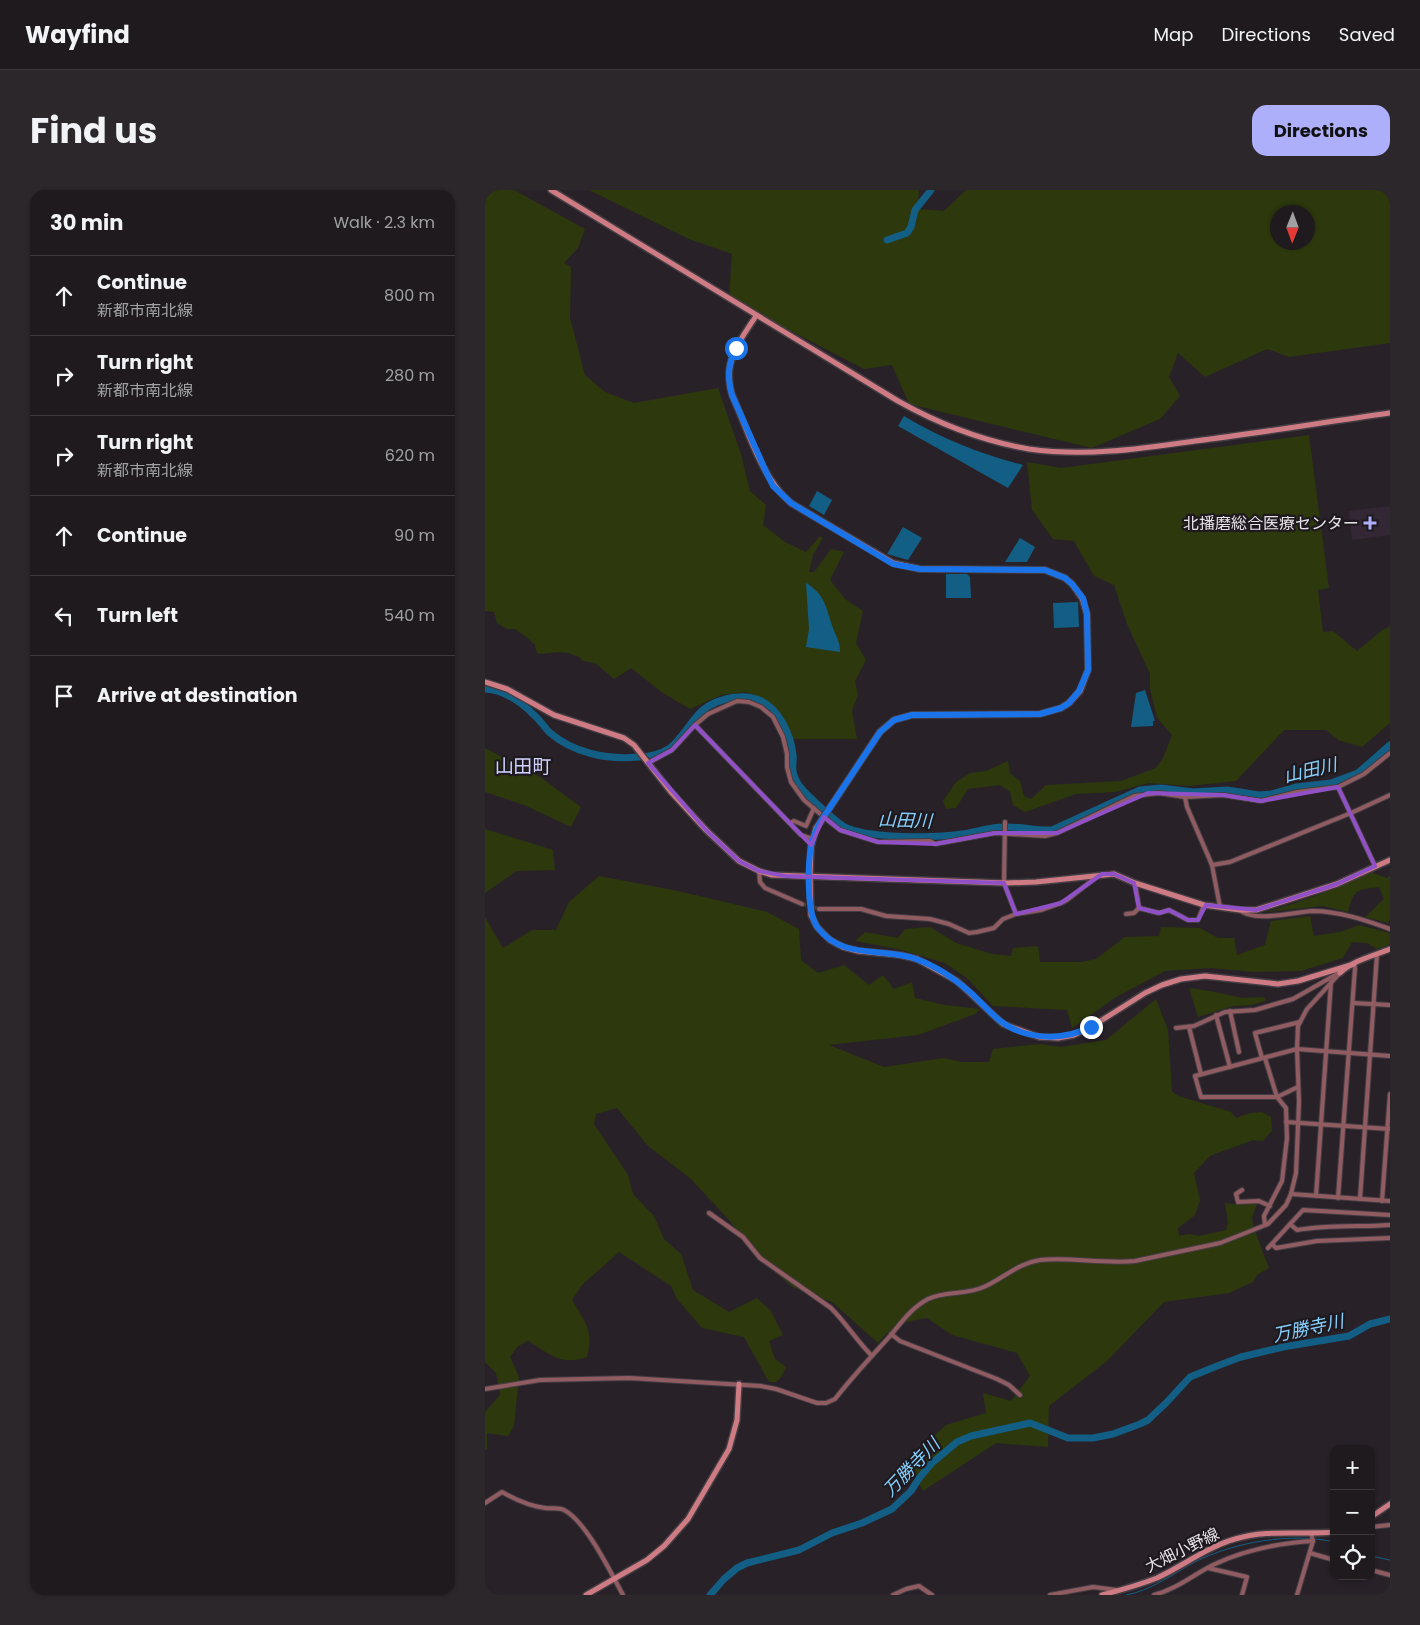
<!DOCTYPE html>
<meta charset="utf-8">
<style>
body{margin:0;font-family:Poppins,"Noto Sans JP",sans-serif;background:#2b272b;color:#f1f3f6}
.controls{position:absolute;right:15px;bottom:15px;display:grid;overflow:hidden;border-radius:10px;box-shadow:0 1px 4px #0004}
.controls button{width:45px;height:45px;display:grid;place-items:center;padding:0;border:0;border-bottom:1px solid #3c383c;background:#1e1a1e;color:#f1f3f6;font:25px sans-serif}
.compass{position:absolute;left:785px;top:15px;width:45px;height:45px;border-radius:50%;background:#1e1a1e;box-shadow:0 1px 4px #0004;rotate:181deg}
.stop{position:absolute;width:15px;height:15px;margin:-11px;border:4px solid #1a73e8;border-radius:50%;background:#fff}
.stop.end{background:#1a73e8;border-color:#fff;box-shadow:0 1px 5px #0008}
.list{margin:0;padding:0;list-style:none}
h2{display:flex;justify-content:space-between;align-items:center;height:65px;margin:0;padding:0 20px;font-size:21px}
h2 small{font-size:16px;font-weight:400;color:#a1a1a4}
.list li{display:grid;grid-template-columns:32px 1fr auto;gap:15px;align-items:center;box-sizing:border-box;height:80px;padding:0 20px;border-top:1px solid #3c383c}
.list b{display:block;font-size:19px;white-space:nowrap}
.list p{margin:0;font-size:16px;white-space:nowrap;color:#a1a1a4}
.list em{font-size:16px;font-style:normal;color:#a1a1a4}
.icon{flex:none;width:28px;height:28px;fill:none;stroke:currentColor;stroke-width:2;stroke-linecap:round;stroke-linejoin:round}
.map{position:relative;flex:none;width:905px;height:1405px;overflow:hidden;border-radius:15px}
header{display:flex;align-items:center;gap:30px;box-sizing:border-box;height:70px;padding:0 25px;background:#1e1a1e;border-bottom:1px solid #3c383c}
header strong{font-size:24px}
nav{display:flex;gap:28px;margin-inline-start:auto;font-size:18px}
.intro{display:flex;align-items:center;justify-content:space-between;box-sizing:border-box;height:120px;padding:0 30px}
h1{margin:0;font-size:35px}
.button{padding:12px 22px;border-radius:15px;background:#adaffb;color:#111;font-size:18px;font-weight:700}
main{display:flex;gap:30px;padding:0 30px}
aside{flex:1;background:#1e1a1e;border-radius:15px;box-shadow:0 1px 4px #0004}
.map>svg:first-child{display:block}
.medical{fill:#332735}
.green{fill:#2d380d;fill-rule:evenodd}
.water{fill:#135e85}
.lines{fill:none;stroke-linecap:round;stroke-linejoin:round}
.stream{stroke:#135e85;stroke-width:1}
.river{stroke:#135e85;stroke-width:7}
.street-tunnel{stroke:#443f44;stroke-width:4;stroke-dasharray:4 2;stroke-linecap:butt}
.street-casing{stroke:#433d43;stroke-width:6}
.secondary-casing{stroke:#433d43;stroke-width:8}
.street{stroke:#905c62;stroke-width:4}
.secondary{stroke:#ce7b84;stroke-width:5}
.secondary-bridge-casing{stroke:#433d43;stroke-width:8;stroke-linecap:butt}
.secondary-bridge{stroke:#ce7b84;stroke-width:5}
.route{stroke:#1a73e8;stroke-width:6}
.marked{fill:none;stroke:#9050c7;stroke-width:4;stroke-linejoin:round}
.poi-dot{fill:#adaffb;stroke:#1e191f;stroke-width:2}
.labels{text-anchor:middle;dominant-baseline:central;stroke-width:4.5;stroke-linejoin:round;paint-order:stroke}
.poi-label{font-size:16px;fill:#e6e2e6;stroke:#1e191f;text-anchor:end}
.street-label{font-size:16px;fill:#e6e2e6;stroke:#1e191f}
.water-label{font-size:18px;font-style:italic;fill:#86d0fe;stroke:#1e191f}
.quarter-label{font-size:19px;fill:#d0d3fe;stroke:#1e191f}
</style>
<header>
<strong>Wayfind</strong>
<nav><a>Map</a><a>Directions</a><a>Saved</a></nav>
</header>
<div class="intro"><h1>Find us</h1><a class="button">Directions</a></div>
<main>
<aside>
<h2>30 min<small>Walk · 2.3 km</small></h2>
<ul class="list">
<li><svg class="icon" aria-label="ahead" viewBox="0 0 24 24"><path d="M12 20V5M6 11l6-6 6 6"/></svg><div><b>Continue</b><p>新都市南北線</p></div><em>800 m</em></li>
<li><svg class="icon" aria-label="right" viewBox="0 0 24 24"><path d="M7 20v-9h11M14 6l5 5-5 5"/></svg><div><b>Turn right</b><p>新都市南北線</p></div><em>280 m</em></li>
<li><svg class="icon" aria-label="right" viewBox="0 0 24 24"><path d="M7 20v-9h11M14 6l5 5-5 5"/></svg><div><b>Turn right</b><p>新都市南北線</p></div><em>620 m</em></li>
<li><svg class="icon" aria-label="ahead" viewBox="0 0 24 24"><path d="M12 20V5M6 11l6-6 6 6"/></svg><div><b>Continue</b></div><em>90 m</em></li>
<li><svg class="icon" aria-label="left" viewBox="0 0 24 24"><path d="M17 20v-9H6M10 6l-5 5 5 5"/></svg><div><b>Turn left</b></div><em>540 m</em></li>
<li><svg class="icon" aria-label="arrive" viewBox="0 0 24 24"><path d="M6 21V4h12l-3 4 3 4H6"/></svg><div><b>Arrive at destination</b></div></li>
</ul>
</aside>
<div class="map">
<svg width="905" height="1405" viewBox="0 0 905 1405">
<rect width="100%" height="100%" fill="#282228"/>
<path class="medical" d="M 905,316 L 905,345 L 867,350 L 864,321 Z"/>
<g class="green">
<path d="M 0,0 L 29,0 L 100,39 L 93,58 L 79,73 L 86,77 L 85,128 L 100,185 L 120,202 L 149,213 L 233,198 L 256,264 L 265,301 L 281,315 L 278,335 L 300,352 L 321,362 L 335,346 L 338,348 L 328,365 L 324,382 L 329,382 L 346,359 L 359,362 L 345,390 L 360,409 L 378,421 L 371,453 L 381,470 L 370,491 L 373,505 L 367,521 L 372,549 L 308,549 L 282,511 L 261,502 L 236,505 L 205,519 L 178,503 L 146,478 L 129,489 L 110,473 L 98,471 L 94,467 L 83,463 L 74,462 L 55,464 L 52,463 L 50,455 L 44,449 L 30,439 L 22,439 L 12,433 L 9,422 L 0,421 Z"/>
<path d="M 104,0 L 434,0 L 433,19 L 459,21 L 481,0 L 905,0 L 905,153 L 804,167 L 782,159 L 720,187 L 693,163 L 684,187 L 695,206 L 675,229 L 607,258 L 424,214 L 407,175 L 379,179 L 244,109 L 247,64 L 204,49 ZM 792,22 L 822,22 L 822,52 L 792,52 Z"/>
<path d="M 824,245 L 844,398 L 833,400 L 838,442 L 848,441 L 872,461 L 896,441 L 905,436 L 905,533 L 877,557 L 853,550 L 841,540 L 799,540 L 751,591 L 704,596 L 664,593 L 630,602 L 591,604 L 540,622 L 528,615 L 525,602 L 515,595 L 483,599 L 471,618 L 461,619 L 458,611 L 471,592 L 485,583 L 501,581 L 523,571 L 525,583 L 535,591 L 539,606 L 546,609 L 561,595 L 636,591 L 671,578 L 678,568 L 687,545 L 672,528 L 665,499 L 665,484 L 642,434 L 629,395 L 609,386 L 589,351 L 568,349 L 547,320 L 542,272 L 576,278 Z"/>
<path d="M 0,558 L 55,587 L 96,617 L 86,637 L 39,615 L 0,602 Z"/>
<path d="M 0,639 L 68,660 L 70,680 L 32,681 L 0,703 Z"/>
<path d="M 885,682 L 902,688 L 905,685 L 905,728 L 903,733 L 880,727 L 899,709 L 894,697 C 871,700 869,699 863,722 L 838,716 L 780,722 C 817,712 851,699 885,682 Z"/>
<path d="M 114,686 L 193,701 L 282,722 L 314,739 L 316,770 L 333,783 L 359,775 L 384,795 L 398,785 L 409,799 L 427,792 L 430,808 L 460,815 L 495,819 L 490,824 L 433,845 L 344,855 L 399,877 L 459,868 L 477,872 L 504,872 L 508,859 L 555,854 L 576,857 L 621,850 L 671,809 L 683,840 L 687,901 L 693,906 L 746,922 L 751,928 L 765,923 L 777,922 L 786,927 L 787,941 L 778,951 L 768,950 L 725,966 L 709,983 L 715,1010 L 710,1025 L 693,1038 L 694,1046 L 704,1044 L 714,1046 L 741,1040 L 743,1032 L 740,1013 L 749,1014 L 772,1013 C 771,1018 768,1023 767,1028 C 766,1031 781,1071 784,1078 L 772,1085 L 768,1092 L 744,1103 L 679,1112 L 622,1171 L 564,1216 L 563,1257 L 511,1253 L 438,1301 L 422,1271 L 461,1235 L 501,1223 L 498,1203 L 526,1211 L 545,1186 L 532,1163 L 467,1145 L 442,1128 C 417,1132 409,1134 393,1153 L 347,1112 L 309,1098 L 274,1069 L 244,1030 L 206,989 L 163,956 L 132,918 L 111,924 L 109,934 L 143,985 L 148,1004 L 169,1026 L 179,1049 L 196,1064 L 208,1100 L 244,1122 L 272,1108 L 286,1121 L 298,1145 L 284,1151 L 290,1169 L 301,1177 L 297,1186 L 291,1192 L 284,1192 L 259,1147 L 217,1138 L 192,1109 L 186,1096 L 134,1062 L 97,1095 L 87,1110 C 100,1133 109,1139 102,1167 C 74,1176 66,1164 43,1151 L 33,1156 L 25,1167 L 34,1187 L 29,1236 L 23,1246 L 2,1243 L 2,1260 L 0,1259 L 0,1222 L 15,1205 L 11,1183 L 0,1172 L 0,727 L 18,758 L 47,740 L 71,740 L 84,712 Z"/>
<path d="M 825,726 L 829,746 L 855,742 L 874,735 L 905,743 L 905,754 L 892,759 L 882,753 L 867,752 L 858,768 L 816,781 L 769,782 L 726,778 L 680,781 L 631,807 L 587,838 L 582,820 L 508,816 L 483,789 L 460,773 L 413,759 L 370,751 L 380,742 L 413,748 L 420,739 L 445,737 L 471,753 L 507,764 L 526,766 L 528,758 L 553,756 L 555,772 L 597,772 L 611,769 L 640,747 L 674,746 L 676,737 L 715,738 L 733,748 L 749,748 L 752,765 L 780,755 L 786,731 Z"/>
<path d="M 704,798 L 730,802 L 758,808 L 779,807 L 781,811 L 767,815 L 748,816 L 713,827 Z"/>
</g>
<g class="water">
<path d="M 419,226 C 457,249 496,264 538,275 L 523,298 L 413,236 Z"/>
<path d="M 332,301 L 347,310 L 339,325 L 324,316 Z"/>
<path d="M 418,337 L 437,348 L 423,370 L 402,364 Z"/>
<path d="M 535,348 L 550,357 L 542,372 L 520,372 Z"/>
<path d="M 461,384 L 482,384 L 485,387 L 486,408 L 461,408 Z"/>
<path d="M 321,393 C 343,406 341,422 350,443 C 353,450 355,454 355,462 L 321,457 L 324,439 Z"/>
<path d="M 593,412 L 594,437 L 569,438 L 568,413 Z"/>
<path d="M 660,500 L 670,531 L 668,531 L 668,536 L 646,537 L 651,503 Z"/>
</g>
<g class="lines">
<g class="stream">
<path d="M 886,1366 L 905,1370"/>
<path d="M 641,1405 C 665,1401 688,1384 710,1372 C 749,1352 807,1342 849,1352"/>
</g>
<g class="river">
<path d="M 402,50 L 422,43 L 426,37 L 430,20 L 446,0"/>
<path d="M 0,499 C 19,500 36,512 49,525 C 55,530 59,537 64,542 C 88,563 122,570 153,567 C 164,567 176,564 185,558 C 196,549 203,536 212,526 C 225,510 255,502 274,510 C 294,518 306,545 308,565 C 309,570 307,576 308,581 C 310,595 322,604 332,614 C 340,621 349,630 358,636 C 381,649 450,648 477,644 C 491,642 505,637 518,637 C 535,636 550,641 567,640 L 655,600 L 676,598 L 708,602 L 742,600 L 774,605 L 786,604 L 811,597 L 846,593 L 873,583 L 905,555"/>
<path d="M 225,1405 L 239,1389 L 252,1378 L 262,1373 L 314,1360 L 347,1343 L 377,1333 L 407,1319 L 426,1301 L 435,1287 L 447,1273 L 472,1252 L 486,1246 L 545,1233 L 583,1248 L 608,1248 L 628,1244 L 655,1234 L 663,1230 L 681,1213 L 705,1187 L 732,1176 L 756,1167 L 798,1157 L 864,1146 L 885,1134 L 905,1129"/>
</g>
<path class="street-tunnel" d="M 317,714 L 334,719"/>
<g class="street-casing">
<g id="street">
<path d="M 210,535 L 316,645 L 328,649"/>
<path d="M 163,573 L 187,560 L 210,535 L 223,524 L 252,511 L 264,512 L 276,517 L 288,527 L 298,547 L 302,564 L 302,577 L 306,592 L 319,610 L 340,628 L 355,640 L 393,652 L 445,651 L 450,654 L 510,643 L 560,646 L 572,643 L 649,606 L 674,603 L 700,607"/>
<path d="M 853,597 L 890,676"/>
<path d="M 520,632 L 519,693 L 531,724"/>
<path d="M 305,633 L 309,631 L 321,636 L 329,618"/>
<path d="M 727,675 L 745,672 L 866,623 L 905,605"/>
<path d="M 274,681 L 275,692 L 280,698 L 317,714"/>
<path d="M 650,693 L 654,718"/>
<path d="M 735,717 L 727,675 L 702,617 L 700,607 L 738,605 L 776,611 L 812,602 L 853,597 L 879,584 L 905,563"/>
<path d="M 334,719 L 376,719 L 401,726 L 445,729 L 464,734 L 484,743 L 492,742 L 509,738 L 518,729 L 531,724 L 556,720 L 576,713 L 582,710 L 614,685"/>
<path d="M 755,720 C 767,733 810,722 827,721 C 854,721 880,730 905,739"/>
<path d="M 641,724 L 649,723 L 654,718 L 674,723 L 684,720 L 703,730 L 713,730 L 719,715"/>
<path d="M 868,813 L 905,815"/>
<path d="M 745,821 L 754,862"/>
<path d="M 731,825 L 745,877"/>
<path d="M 704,837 L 716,884"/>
<path d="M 691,838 L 709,836 L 740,822 L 770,820 L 808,809 L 852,784"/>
<path d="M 777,868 L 770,843 L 815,832"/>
<path d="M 813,897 L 792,907 L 716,907 L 710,886 L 812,859 L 905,866"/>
<path d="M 801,932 L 905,939"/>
<path d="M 757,1000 L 751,1004 L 753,1012 L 774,1011 L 785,1016"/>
<path d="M 806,1004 L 905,1011"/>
<path d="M 831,1006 L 846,792"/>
<path d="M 853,1008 L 870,778 L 869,774"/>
<path d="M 875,1009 L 892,764"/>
<path d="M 897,1011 L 905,904"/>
<path d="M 224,1023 L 258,1047 L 275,1068 L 346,1118 C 361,1133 372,1151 387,1166"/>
<path d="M 805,1034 L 812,1040 C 844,1035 873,1037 905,1035"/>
<path d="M 780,1035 L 779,1026 L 797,991 L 802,948 L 801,918 L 792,907 L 780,868"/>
<path d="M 787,1054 L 791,1058 L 832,1051 L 905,1048"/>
<path d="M 783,1058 L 818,1020 L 905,1025"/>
<path d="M 406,1144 L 415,1151 L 512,1189 L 524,1195 L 535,1205"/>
<path d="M 0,1199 L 55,1190 L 144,1188 L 276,1196 L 291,1199 L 332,1213 L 341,1213 L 350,1209 C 367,1187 386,1167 405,1146 C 416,1133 426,1118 443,1109 C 461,1100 481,1106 501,1096 C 520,1087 534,1073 555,1070 C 585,1067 619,1074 650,1071 L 735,1053 L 758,1044 L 783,1034 L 801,1015 L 806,1004 L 811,983 L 814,912 L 812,859 L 813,836 L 822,819 L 855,783"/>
<path d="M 0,1313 L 17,1302 C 31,1310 44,1316 60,1318 C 66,1319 73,1317 79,1320 C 101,1331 126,1383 138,1405"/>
<path d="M 886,1337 L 905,1335"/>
<path d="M 825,1363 L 849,1370"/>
<path d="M 723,1378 L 762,1387 L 757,1405"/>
<path d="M 886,1380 L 905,1385"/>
<path d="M 408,1405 L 421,1399 L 434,1396 L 447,1405"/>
<path d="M 565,1405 L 608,1397 L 632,1400"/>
<path d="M 669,1405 C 692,1399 709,1384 730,1374 C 760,1360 795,1353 828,1351"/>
<path d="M 812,1405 L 828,1351 L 826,1343"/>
</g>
</g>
<g class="secondary-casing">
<g id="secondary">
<path d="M 66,0 L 413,211 C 454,234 497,251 544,259 C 600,267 654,259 710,251 C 775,243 840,232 905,223"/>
<path d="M 271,126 C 254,152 237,172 247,205 C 263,240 276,288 306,313 L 408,373 L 435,379 L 560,380 L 580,388 L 587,394 L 597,408 L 602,424 L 603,480 L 595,501 L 584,513 L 576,518 L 555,524 L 427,525 L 409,530 L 395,542 L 346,616"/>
<path d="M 0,492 L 22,499 L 69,525 L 139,548 L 149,555 L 186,602 L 221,640 L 254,671 L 274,681 L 287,685 L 521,693 L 551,692 L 629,684 L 650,693 L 719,715 L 755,720 L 771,720 L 852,694 L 905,670"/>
<path d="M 336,631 L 331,638 L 326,657 L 325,686 L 326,725 L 332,737 L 345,750 L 358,757 L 373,761 L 415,765 L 432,769 L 472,791 L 518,834 L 554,847 L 573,848 L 589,845 L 606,837 L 660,803 L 677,795 L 696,789 L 720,786 L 793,794 L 813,791 L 869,774"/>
<path d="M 855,783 C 869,770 888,766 905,759"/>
<path d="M 886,1327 L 905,1314"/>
<path d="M 101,1405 L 162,1370 L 179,1356 L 203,1329 L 244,1259 L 252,1230 L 254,1194"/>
<path d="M 617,1405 C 636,1400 654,1395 672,1388 C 698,1376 722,1357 750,1349 C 782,1339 816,1345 849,1342"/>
</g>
</g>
<use href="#street" class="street"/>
<use href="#secondary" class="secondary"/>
<g class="secondary-bridge-casing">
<path id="secondary-bridge" d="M 336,631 L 346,616"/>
</g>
<use href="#secondary-bridge" class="secondary-bridge"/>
</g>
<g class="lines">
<path class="route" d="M 251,158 C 243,174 242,187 247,205 L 282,284 L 288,296 L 306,313 L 408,374 L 435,379 L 560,380 L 580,388 L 587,394 L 598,408 L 602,424 L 603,480 L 594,501 L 584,513 L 576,518 L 555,524 L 427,525 L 409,530 L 395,542 L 336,631 C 331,639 328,647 326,656 C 323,674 321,723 333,738 C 357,770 398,757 431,769 C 451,776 470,789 486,803 C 503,819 513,834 536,842 C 561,850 583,848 606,837"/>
</g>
<path class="marked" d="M 210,535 L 326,655 L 339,627 L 355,640 L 393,652 L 450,654 L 510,643 L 572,643 L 663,603 L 738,605 L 776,611 L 853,597 L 890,676 L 852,694 L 771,720 L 721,715 L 713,730 L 703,730 L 684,720 L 674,723 L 654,718 L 649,693 L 629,684 L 617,684 L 576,713 L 531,724 L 519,693 L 300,686 L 274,681 L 254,671 L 221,640 L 163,573 L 187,560 Z"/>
<path class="poi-dot" d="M882.5 325.5h5v5h5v5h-5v5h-5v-5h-5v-5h5z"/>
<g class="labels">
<g class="poi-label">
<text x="874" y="333">北播磨総合医療センター</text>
</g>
<g class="street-label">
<text transform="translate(697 1360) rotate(-26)">大畑小野線</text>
</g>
<g class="water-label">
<text transform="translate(825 580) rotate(-13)">山田川</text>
<text transform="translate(420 630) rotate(2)">山田川</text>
<text transform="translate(823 1138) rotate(-12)">万勝寺川</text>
<text transform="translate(426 1277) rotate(-46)">万勝寺川</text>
</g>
<g class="quarter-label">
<text x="38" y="576">山田町</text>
</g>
</g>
</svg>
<div class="controls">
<button>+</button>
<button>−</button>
<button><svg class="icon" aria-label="locate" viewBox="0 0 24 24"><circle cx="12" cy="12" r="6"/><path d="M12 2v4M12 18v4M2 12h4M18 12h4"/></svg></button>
</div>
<svg class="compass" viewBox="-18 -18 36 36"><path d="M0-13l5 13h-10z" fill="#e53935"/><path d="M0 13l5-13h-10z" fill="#a1a1a4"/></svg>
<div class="stop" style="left:251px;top:158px"></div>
<div class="stop end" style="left:606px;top:837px"></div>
</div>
</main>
